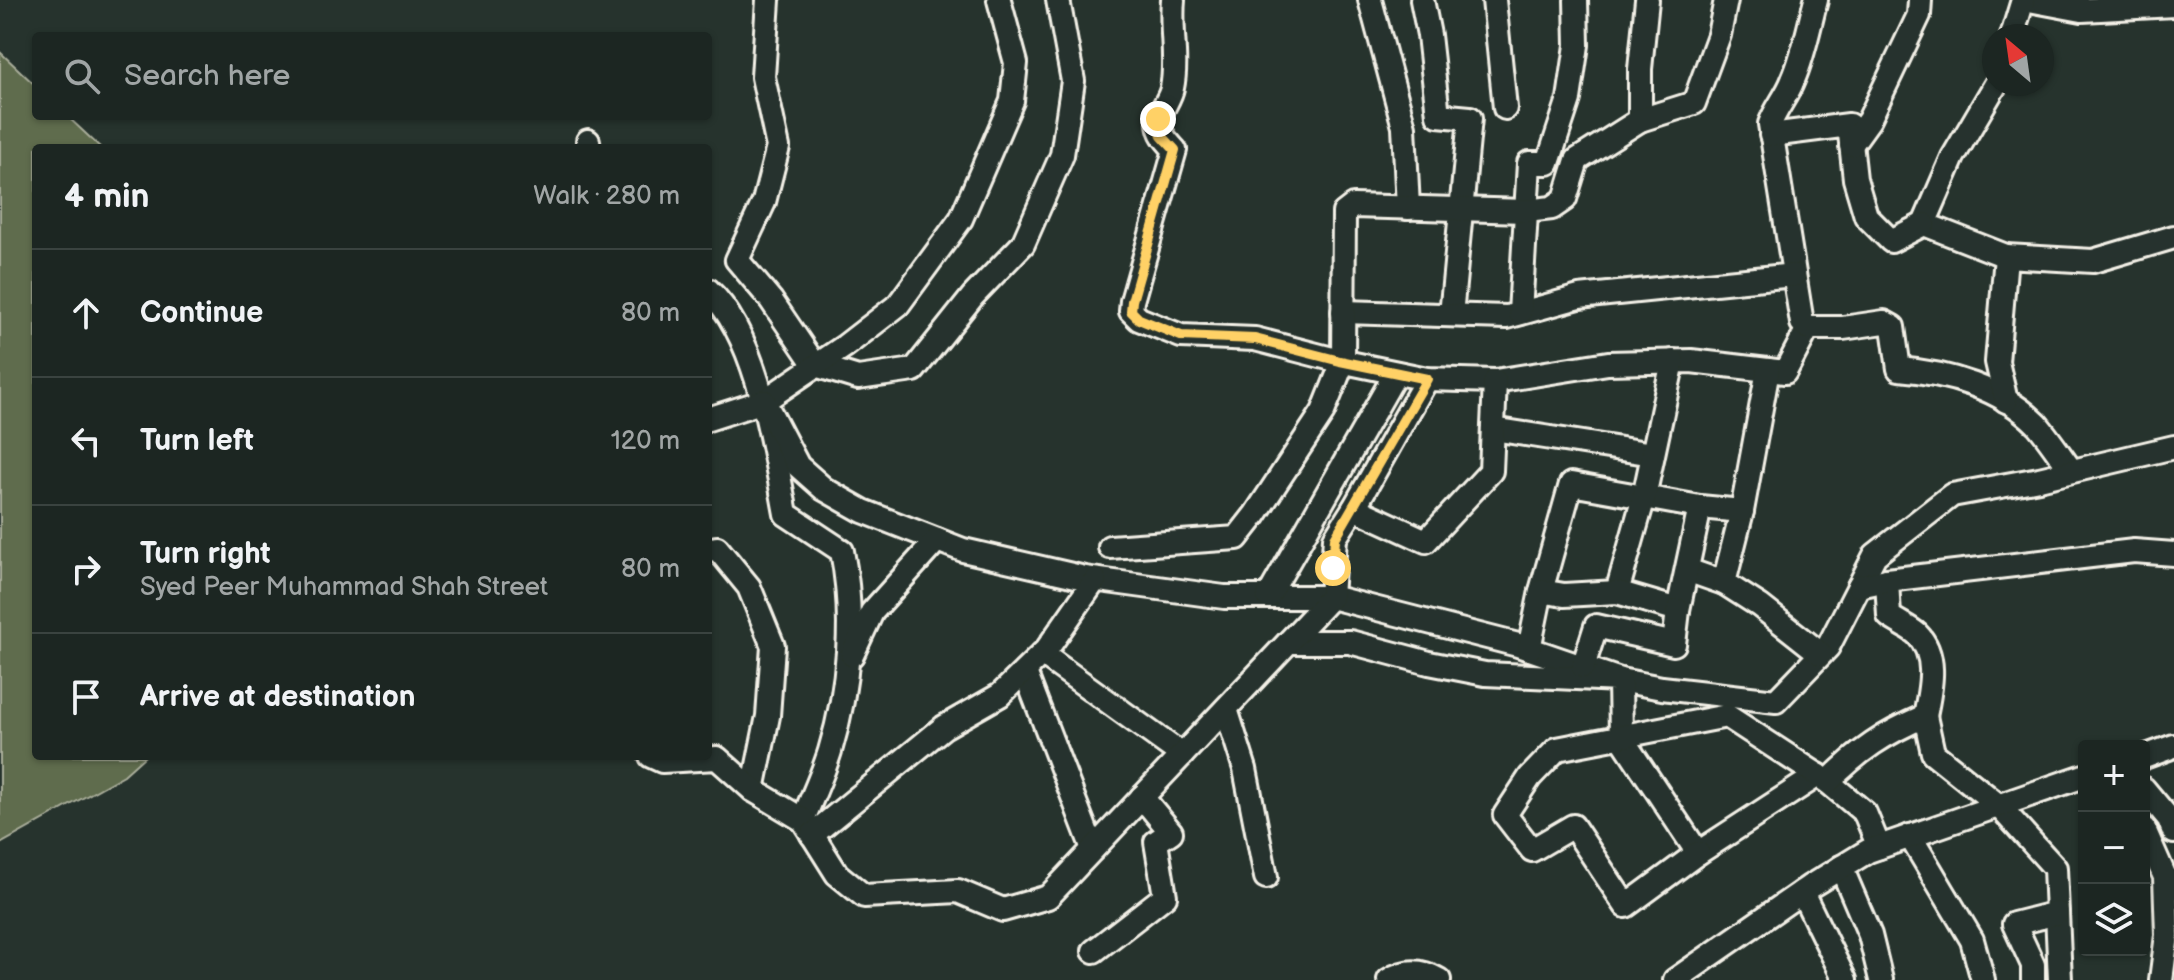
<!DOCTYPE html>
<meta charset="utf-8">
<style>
body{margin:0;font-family:"Balsamiq Sans",sans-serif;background:#29322f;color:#f1f3f6}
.controls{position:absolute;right:24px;bottom:24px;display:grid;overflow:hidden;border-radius:8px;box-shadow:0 2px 6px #0004}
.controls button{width:72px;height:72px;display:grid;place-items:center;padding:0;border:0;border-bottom:2px solid #3a4340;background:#1c2622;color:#f1f3f6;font:40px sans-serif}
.compass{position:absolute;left:1982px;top:24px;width:72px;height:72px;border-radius:50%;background:#1c2622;box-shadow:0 2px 6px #0004;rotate:331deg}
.stop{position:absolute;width:24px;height:24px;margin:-18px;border:6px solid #ffd166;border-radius:50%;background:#fff}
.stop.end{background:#ffd166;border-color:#fff;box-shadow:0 2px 8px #0008}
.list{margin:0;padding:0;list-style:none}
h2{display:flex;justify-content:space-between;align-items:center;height:104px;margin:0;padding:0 32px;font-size:34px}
h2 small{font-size:26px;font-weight:400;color:#a0a5a5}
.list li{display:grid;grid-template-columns:52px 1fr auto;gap:24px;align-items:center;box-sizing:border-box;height:128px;padding:0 32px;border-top:2px solid #3a4340}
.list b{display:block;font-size:30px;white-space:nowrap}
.list p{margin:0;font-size:26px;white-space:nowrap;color:#a0a5a5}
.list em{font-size:26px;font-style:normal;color:#a0a5a5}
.icon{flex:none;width:44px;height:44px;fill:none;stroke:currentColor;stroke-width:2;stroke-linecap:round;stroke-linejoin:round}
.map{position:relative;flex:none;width:2174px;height:980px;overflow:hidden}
.search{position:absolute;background:#1c2622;box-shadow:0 2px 6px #0004;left:32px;top:32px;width:680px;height:88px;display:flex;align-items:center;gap:20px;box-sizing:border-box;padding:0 28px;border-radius:8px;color:#a0a5a5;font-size:30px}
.panel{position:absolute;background:#1c2622;box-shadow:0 2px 6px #0004;left:32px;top:144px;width:680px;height:616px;border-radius:8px}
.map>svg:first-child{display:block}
.green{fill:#5f6c4e;stroke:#aaae9b;stroke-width:2}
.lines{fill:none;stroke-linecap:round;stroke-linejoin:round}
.minor-casing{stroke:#f4f1e8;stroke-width:28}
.minor{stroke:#26332d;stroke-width:22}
.route{stroke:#ffd166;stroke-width:10}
</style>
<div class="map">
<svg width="2174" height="980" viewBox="0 0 2174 980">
<rect width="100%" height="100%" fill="#26332d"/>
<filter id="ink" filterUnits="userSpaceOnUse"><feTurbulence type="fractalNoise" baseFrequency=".0125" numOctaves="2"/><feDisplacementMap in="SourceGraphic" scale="16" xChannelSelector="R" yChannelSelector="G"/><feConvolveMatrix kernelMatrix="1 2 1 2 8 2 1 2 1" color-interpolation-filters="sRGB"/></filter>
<g filter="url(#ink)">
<path class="green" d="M 0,52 L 36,86 L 36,116 L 67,116 L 101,148 L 36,148 L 36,756 L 145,756 L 124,775 L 0,844 Z"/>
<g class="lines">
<g class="minor-casing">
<g id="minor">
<path d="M 768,0 L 763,77 L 778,147 L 764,202 L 737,260 L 771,300 L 815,365 L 858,378 L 914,370 L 973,296 L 1023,244 L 1062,155 L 1073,81 L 1058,0"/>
<path d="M 1173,0 C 1170,30 1178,59 1172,88 C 1170,100 1158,112 1159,123 C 1160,135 1167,141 1175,150 L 1132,301 L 1131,311 L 1139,319 L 1181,336 L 1255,339 L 1340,361 L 1427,379 L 1495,381 L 1608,363 L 1691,361 L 1785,372 L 1808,328"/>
<path d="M 1370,0 L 1404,127 L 1408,208"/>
<path d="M 1422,0 L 1429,35 L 1438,115 L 1470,118 L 1451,315"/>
<path d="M 1494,0 L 1505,108"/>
<path d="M 1816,0 C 1809,26 1804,55 1793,80 C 1787,96 1776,108 1770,124 L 1802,323 L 1808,328 L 1843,328 L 1884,322 L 1893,327 L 1899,369 C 1948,373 2001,388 2037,424 C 2049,438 2060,455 2071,470"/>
<path d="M 2029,0 L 2082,10 L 2174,5"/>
<path d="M 2012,36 L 2023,0"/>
<path d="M 1996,84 L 1953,157 L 1924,224 L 2006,256"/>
<path d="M 1640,120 L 1640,69 L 1647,0"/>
<path d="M 1771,135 L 1849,125 L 1855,179 L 1866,216 L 1891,241 L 1924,224"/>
<path d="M 588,141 L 589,148"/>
<path d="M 1851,145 L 1869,120 L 1919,15 L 1920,0"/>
<path d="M 708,290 C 758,335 774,450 786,514 L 842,551 C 855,616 849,688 830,751 C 823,774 812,797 803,820"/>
<path d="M 1343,312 L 1507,317 L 1579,297 L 1794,275"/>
<path d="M 1520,313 L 1529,163 L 1548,163 L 1569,99 L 1577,45 L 1576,0"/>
<path d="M 764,401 L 845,346 L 898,305 L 961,219 L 1012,101 L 1016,63 L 999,0"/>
<path d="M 2006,401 L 1997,362 L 2006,256 L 2093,261 L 2174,237"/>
<path d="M 708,419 L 764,401 L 798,466 L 824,489 L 863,511 L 963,550 L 1085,578 L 1224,597 L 1331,597 L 1518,645 L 1620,680 L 1662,688 L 1776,701 L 1828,647 L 1875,555 L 1952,495 L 2039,479 L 2174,447"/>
<path d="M 1493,429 L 1653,454"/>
<path d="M 1354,508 L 1427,379"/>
<path d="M 1110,547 L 1237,538 L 1255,515 L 1323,412 L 1343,362 L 1344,213 L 1353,206 L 1526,211 L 1552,208 L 1565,199 L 1577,160 L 1640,120 L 1694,103 L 1719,35 L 1726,0"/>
<path d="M 708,550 L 717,548 L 749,587 L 773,646 L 768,716 L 753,790"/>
<path d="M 1687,570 L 1724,583 L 1742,511"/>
<path d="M 1887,580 L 1889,616 C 1897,622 1909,627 1917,634 C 1939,656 1930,690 1925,716"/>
<path d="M 1724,583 L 1760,606 L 1821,654"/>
<path d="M 1859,586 L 1887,580 L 2134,551 L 2174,554"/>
<path d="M 1541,591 L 1571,484 L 1700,507"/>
<path d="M 1617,592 L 1644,497 L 1673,361"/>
<path d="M 1268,597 L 1396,373"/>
<path d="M 1289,642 L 1350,642 L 1429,663 L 1485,674 L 1620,680 L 1621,737 L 1698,853 L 1818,775"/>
<path d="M 1529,649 L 1541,591 L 1564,595 L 1617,592 L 1678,610 L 1700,507 L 1742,511 L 1768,370"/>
<path d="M 1042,654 L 1182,755"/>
<path d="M 852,655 L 872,612 L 937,540"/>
<path d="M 1583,667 L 1596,626 L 1674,644 L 1678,610"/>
<path d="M 1025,672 L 1093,849"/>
<path d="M 1226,709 L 1245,769 L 1266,877"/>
<path d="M 651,756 L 662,761 L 717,758 L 753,790 L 803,820 L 837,874 L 864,896 L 958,891 L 1003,910 L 1048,897 L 1331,597 L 1335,538 L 1354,508 L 1426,541 L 1491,471 L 1495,381"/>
<path d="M 2144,757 L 2174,746"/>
<path d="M 1828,782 L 1865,813 L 1879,847"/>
<path d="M 2144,789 L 2169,819 L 2174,832"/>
<path d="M 2144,829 L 2165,877 L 2167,935 L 2161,980"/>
<path d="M 812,835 L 944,727 L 1000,695 L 1047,649 L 1095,580"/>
<path d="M 1910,836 L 1972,940 L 1983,980"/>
<path d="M 1698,853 L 1626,906 L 1573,826 L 1532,850 L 1505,815 L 1530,777 L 1557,749 L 1727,716 L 1828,782 C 1858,751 1885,733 1925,716 L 1933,753 L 1998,805 L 2055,868 L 2060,980"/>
<path d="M 1841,867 L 1870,935 L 1881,980"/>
<path d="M 1802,892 L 1845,980"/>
<path d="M 1094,951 L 1165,896 L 1156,842 L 1171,832 L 1142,797"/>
<path d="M 1389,980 C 1405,970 1422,970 1439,980"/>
<path d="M 1675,980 L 1809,887 L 1868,851 L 2084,776"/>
<path d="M 2033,980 L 2033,965 L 2014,924 L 2057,913"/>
</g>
</g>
<use href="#minor" class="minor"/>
</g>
</g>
<g class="lines" filter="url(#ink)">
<path class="route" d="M 1158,119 L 1162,136 L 1175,150 L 1132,301 L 1131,311 L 1139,319 L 1181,336 L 1255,339 L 1340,361 L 1427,379 L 1335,538 L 1333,568"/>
</g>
</svg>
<div class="controls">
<button>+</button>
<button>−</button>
<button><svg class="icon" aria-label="layers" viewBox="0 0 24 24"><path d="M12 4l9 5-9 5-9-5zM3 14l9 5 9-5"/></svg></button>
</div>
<svg class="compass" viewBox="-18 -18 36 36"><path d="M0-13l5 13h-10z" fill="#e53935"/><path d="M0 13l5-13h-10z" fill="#a0a5a5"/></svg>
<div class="stop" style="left:1333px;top:568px"></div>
<div class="stop end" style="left:1158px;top:119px"></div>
<div class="search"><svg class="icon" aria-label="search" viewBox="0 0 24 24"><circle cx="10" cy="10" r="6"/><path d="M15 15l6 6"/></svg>Search here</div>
<section class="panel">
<h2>4 min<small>Walk · 280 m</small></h2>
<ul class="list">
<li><svg class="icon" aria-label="ahead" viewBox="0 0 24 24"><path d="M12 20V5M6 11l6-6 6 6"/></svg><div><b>Continue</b></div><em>80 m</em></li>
<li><svg class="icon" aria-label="left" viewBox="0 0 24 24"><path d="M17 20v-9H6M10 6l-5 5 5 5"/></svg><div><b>Turn left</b></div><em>120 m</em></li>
<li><svg class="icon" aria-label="right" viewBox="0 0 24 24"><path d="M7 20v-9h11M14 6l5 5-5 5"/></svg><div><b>Turn right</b><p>Syed Peer Muhammad Shah Street</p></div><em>80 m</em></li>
<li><svg class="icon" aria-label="arrive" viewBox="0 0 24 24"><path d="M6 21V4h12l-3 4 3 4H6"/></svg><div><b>Arrive at destination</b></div></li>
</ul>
</section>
</div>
